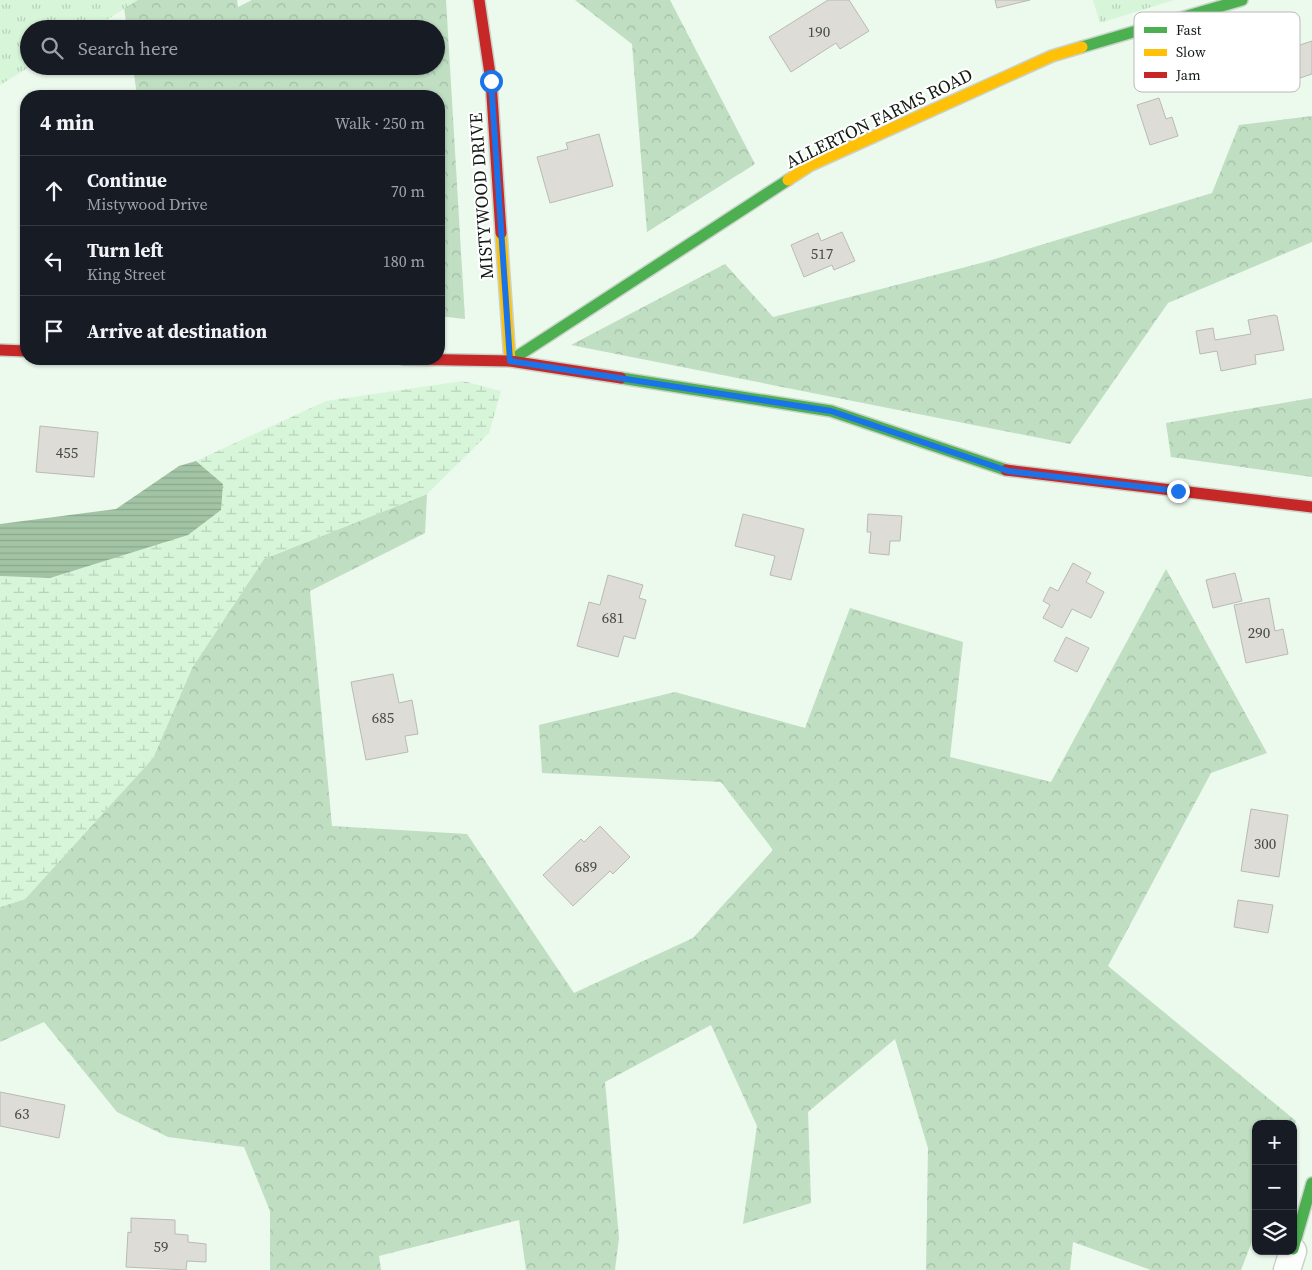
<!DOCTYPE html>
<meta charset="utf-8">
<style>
body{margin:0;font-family:"Source Serif 4",serif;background:#20242c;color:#f1f3f6}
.controls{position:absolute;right:15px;bottom:15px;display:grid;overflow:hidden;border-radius:10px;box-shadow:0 1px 4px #0004}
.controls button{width:45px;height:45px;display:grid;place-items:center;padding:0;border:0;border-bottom:1px solid #363941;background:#171b24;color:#f1f3f6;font:25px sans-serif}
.stop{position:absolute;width:15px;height:15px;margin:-11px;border:4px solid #1a73e8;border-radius:50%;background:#fff}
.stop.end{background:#1a73e8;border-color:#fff;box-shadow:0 1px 5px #0008}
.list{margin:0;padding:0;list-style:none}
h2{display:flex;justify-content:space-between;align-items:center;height:65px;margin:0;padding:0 20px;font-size:21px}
h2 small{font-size:16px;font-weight:400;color:#9ea1a6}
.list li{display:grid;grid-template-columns:32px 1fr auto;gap:15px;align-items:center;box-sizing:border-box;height:70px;padding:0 20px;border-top:1px solid #363941}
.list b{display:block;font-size:19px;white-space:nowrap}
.list p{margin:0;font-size:16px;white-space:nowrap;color:#9ea1a6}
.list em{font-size:16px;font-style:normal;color:#9ea1a6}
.icon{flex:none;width:28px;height:28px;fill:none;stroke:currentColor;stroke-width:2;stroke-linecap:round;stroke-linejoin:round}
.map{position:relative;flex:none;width:1312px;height:1270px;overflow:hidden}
.search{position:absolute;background:#171b24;box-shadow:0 1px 4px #0004;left:20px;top:20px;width:425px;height:55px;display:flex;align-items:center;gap:12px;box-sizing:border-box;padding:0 18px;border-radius:28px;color:#9ea1a6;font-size:19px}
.panel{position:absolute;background:#171b24;box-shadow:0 1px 4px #0004;left:20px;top:90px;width:425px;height:275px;border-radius:20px}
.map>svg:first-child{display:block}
.forest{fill:url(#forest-crowns)}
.wetland{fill:url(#wetland-marsh)}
.park{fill:url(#park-tufts)}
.water{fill:url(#water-rules)}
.building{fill:#dddcd6;stroke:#babab4}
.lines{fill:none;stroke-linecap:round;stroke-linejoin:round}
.street-casing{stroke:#c9d3c9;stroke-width:29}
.fast-casing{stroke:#c9d3c9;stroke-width:14}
.slow-casing{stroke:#c9d3c9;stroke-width:14}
.jam-casing{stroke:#c9d3c9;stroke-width:14}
.street{stroke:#fcfefc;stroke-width:26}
.fast{stroke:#4caf50;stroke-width:11}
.slow{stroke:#ffc107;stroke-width:11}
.jam{stroke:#c62828;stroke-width:11}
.route{stroke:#1a73e8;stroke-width:6}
.labels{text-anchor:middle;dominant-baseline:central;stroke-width:4.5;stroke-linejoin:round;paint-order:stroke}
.number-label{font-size:15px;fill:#454a44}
.street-label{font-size:18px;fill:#121a13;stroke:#fff}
.key{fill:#fff;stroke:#b8bab8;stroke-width:1}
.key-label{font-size:14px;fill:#121a13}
</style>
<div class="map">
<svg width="1312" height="1270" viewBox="0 0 1312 1270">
<defs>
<pattern id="forest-crowns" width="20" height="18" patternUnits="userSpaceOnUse" patternTransform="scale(1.25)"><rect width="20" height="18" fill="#bfdec2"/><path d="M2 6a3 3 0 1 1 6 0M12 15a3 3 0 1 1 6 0" fill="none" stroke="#a3bea6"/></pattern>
<pattern id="wetland-marsh" width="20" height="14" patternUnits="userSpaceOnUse" patternTransform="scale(1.25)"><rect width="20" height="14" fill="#d7f5d9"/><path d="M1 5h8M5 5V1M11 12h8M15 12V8" fill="none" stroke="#b8d1b9"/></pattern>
<pattern id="park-tufts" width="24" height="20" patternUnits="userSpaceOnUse" patternTransform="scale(1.25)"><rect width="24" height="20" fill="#d7f5d9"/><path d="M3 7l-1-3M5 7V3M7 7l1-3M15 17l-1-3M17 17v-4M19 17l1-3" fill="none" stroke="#b8d1b9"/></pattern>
<pattern id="water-rules" width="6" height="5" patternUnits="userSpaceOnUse" patternTransform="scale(1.25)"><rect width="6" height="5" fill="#a2c4a5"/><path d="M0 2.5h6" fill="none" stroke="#8aa88d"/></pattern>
</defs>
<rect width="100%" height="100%" fill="#ecf9ed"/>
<g class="forest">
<path d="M 123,0 L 237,0 L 238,7 L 252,0 L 446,0 L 465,319 L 439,316 L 439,96 L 137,96 L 133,66 L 436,66 L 436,29 L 127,29 Z"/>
<path d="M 575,0 L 670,0 L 755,164 L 647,232 L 632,44 Z"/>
<path d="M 1312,116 L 1312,242 L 1168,303 L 1070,444 L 571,345 L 725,264 L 773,317 L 985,262 L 1212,193 L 1239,125 Z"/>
<path d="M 1312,398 L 1312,477 L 1171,457 L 1166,423 Z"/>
<path d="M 427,494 L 425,533 L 310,591 L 332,826 L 467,834 L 574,993 L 693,938 L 773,850 L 721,782 L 542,773 L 539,725 L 675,692 L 805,728 L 850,608 L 963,642 L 950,757 L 1051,782 L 1166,569 L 1267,753 L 1211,773 L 1108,966 L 1296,1121 L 1293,1129 L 1293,1124 L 1256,1124 L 1256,1231 L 1241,1270 L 1151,1270 L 1073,1242 L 1070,1270 L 926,1270 L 928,1148 L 895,1039 L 808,1112 L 811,1203 L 743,1224 L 757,1126 L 711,1025 L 605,1082 L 619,1238 L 615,1270 L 526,1270 L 519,1220 L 379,1256 L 381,1270 L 270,1270 L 270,1211 L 244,1147 L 168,1137 L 117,1112 L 44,1022 L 0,1042 L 0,907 L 25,899 L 153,758 L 192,668 L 264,559 Z"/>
</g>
<path class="wetland" d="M 463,381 L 501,391 L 489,433 L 427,494 L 264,559 L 192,668 L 153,758 L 25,899 L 0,907 L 0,576 L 50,578 L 223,484 L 196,461 L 326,401 Z"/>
<g class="park">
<path d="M 0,0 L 138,0 L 92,29 L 29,29 L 29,66 L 31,66 L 0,85 Z"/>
<path d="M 1093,0 L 1174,0 L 1100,23 Z"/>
</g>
<path class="water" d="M 196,461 L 223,484 L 221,510 L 188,535 L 50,578 L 0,576 L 0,524 L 116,509 L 179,466 Z"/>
<g class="building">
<path d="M 828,0 L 849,0 L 869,31 L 840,49 L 836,43 L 791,72 L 769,37 Z"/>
<path d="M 995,0 L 1030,0 L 997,8 Z"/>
<path d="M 1312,41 L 1312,74 L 1276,86 L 1267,56 Z"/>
<path d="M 1159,98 L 1166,119 L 1172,117 L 1178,136 L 1150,145 L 1137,105 Z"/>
<path d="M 599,134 L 613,186 L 550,203 L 537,157 L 568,149 L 566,143 Z"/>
<path d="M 842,232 L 855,261 L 834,270 L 832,265 L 804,277 L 791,245 L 818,233 L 821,241 Z"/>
<path d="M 1274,315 L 1277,316 L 1284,350 L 1255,355 L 1256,364 L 1221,371 L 1217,351 L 1200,354 L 1196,331 L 1213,328 L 1215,340 L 1251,334 L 1248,320 Z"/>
<path d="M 40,426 L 98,432 L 94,477 L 36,472 Z"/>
<path d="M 743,514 L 804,529 L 791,580 L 770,575 L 775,556 L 735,546 Z"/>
<path d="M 868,514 L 902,516 L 900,541 L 890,541 L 889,555 L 869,553 L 871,532 L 867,532 Z"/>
<path d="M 1073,563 L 1091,573 L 1086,582 L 1104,592 L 1091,618 L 1072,609 L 1062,628 L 1043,618 L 1050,605 L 1043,601 L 1050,587 L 1058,591 Z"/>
<path d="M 1235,573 L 1242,601 L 1213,608 L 1206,580 Z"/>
<path d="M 608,575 L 643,585 L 639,598 L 646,600 L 635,639 L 624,636 L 618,657 L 577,646 L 589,602 L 600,605 Z"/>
<path d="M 1269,598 L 1275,631 L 1283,629 L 1288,654 L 1246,663 L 1234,605 Z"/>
<path d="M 1066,637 L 1089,648 L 1077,672 L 1054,661 Z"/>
<path d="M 393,674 L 399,703 L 412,700 L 418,734 L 405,736 L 408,752 L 366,760 L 351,682 Z"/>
<path d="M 1251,809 L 1288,815 L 1279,877 L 1241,871 Z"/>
<path d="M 600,826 L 630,857 L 613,874 L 610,871 L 573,906 L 543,875 L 581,839 L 584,842 Z"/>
<path d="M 1238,900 L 1273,905 L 1268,933 L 1234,927 Z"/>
<path d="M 0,1092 L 65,1105 L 59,1138 L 0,1126 Z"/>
<path d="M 131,1218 L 175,1220 L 175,1234 L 188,1235 L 188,1242 L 206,1244 L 206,1262 L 187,1261 L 186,1270 L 126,1267 L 128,1232 L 131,1233 Z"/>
</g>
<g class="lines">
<g class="street-casing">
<path id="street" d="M 1287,1270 L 1293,1251"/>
</g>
<g class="fast-casing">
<g id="fast">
<path d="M 1082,47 L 1242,0"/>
<path d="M 510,361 L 788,180"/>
<path d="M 621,378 L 831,411 L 1006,470"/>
<path d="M 1293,1249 L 1312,1183"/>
</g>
</g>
<g class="slow-casing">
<g id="slow">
<path d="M 788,180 L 811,165 L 1052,56 L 1082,47"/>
<path d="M 501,233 L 510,361"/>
</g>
</g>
<g class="jam-casing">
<g id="jam">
<path d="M 479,0 L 491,81 L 501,233"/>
<path d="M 0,350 L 26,351"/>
<path d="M 403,359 L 510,361 L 621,378"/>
<path d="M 1006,470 L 1312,507"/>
</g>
</g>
<use href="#street" class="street"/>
<use href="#fast" class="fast"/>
<use href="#slow" class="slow"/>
<use href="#jam" class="jam"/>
</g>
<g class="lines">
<path class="route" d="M 491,81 L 510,361 L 831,411 L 1008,471 L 1178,491"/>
</g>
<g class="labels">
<g class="number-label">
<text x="819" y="31">190</text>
<text x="822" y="253">517</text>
<text x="67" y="452">455</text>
<text x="613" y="617">681</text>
<text x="1259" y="632">290</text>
<text x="383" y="717">685</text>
<text x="1265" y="843">300</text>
<text x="586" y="866">689</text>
<text x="22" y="1113">63</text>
<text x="161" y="1246">59</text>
</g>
<g class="street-label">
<text transform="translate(879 118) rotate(-26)">ALLERTON FARMS ROAD</text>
<text transform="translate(481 196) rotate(-94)">MISTYWOOD DRIVE</text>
</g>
</g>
<rect x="1134" y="12" width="166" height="80" rx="8" class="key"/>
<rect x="1144" y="27" width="23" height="6" fill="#4caf50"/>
<rect x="1144" y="49" width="23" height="7" fill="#ffc107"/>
<rect x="1144" y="72" width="23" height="6" fill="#c62828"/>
<g class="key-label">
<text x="1176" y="35">Fast</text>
<text x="1176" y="57">Slow</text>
<text x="1176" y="80">Jam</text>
</g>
</svg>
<div class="controls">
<button>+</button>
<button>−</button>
<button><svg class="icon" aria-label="layers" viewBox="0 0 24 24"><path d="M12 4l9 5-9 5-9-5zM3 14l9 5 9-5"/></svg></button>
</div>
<div class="stop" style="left:491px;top:81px"></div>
<div class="stop end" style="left:1178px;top:491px"></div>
<div class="search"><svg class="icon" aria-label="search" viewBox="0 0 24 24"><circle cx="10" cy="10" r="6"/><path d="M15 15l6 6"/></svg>Search here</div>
<section class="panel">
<h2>4 min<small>Walk · 250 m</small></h2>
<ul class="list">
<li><svg class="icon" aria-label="ahead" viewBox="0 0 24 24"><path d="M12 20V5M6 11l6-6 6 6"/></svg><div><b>Continue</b><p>Mistywood Drive</p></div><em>70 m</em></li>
<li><svg class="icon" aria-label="left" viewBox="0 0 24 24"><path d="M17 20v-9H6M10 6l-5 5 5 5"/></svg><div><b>Turn left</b><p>King Street</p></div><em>180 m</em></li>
<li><svg class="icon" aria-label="arrive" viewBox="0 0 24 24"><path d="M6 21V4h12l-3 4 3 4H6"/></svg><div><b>Arrive at destination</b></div></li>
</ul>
</section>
</div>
